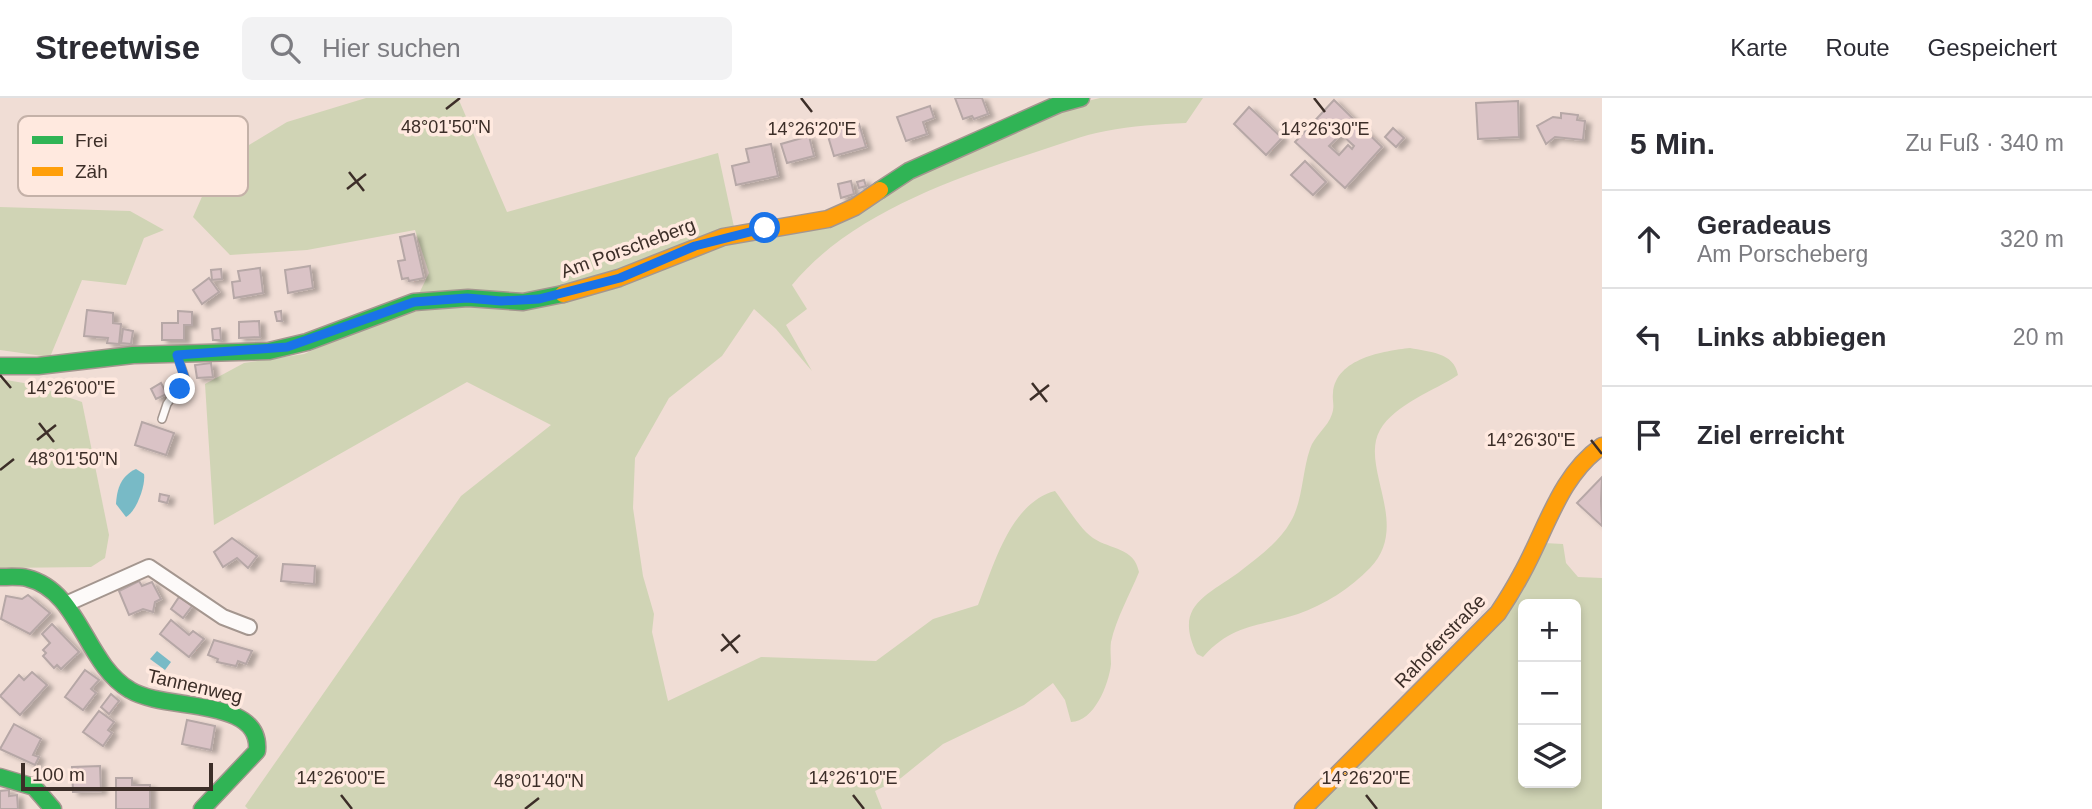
<!DOCTYPE html>
<html lang="de">
<meta charset="utf-8">
<style>
body{margin:0;font-family:Helvetica,sans-serif;background:#f2f2f3;color:#2b2b33}
.controls{position:absolute;right:21px;bottom:21px;display:grid;overflow:hidden;border-radius:10px;box-shadow:0 4px 10px #0003}
.controls button{width:63px;height:63px;display:grid;place-items:center;padding:0;border:0;border-bottom:2px solid #e1e1e2;background:#fff;color:#2b2b33;font:35px sans-serif}
.scale{position:absolute;left:21px;bottom:18px;width:192px;box-sizing:border-box;padding-left:7px;border:4px solid #3c2e28;border-top:0;font-size:19px;line-height:24px;white-space:nowrap;color:#3c2e28;-webkit-text-stroke:5px #ffe9df;paint-order:stroke}
.stop{position:absolute;width:21px;height:21px;margin:-16px;border:5px solid #1a73e8;border-radius:50%;background:#fff}
.stop.end{background:#1a73e8;border-color:#fff;box-shadow:0 2px 7px #0008}
.list{margin:0;padding:0;list-style:none}
h2{display:flex;justify-content:space-between;align-items:center;height:91px;margin:0;padding:0 28px;font-size:30px}
h2 small{font-size:23px;font-weight:400;color:#7c7c81}
.list li{display:grid;grid-template-columns:46px 1fr auto;gap:21px;align-items:center;box-sizing:border-box;height:98px;padding:0 28px;border-top:2px solid #e1e1e2}
.list b{display:block;font-size:26px;white-space:nowrap}
.list p{margin:0;font-size:23px;white-space:nowrap;color:#7c7c81}
.list em{font-size:23px;font-style:normal;color:#7c7c81}
.icon{flex:none;width:38px;height:38px;fill:none;stroke:currentColor;stroke-width:2;stroke-linecap:round;stroke-linejoin:round}
.map{position:relative;flex:none;width:1602px;height:711px;overflow:hidden}
header{display:flex;align-items:center;gap:42px;box-sizing:border-box;height:98px;padding:0 35px;background:#fff;border-bottom:2px solid #e1e1e2}
header strong{font-size:33px}
nav{display:flex;gap:38px;margin-inline-start:auto;font-size:24px}
.search{width:490px;height:63px;background:#f2f2f3;display:flex;align-items:center;gap:18px;box-sizing:border-box;padding:0 24px;border-radius:10px;color:#7c7c81;font-size:26px}
main{display:flex}
aside{flex:1;background:#fff}
.map>svg:first-child{display:block}
.green{fill:#d0d4b5;fill-rule:evenodd}
.water{fill:#78bac6}
.building{fill:#dac3c6;stroke:#b6a7a6;stroke-width:2;fill-rule:evenodd;filter:url(#shadow)}
.lines{fill:none;stroke-linecap:round;stroke-linejoin:round}
.lane-casing{stroke:#a4968f;stroke-width:10}
.street-casing{stroke:#a4968f;stroke-width:18}
.fast-casing{stroke:#a4968f;stroke-width:19}
.slow-casing{stroke:#a4968f;stroke-width:19}
.lane{stroke:#fdfaf9;stroke-width:7}
.street{stroke:#fdfaf9;stroke-width:14}
.fast{stroke:#30b455;stroke-width:16}
.slow{stroke:#ff9f0a;stroke-width:16}
.route{stroke:#1a73e8;stroke-width:9}
.ticks{fill:none;stroke:#3c2e28;stroke-width:2.5}
.labels{text-anchor:middle;dominant-baseline:central;stroke-width:7;stroke-linejoin:round;paint-order:stroke}
.street-label{font-size:19px;fill:#3c2e28;stroke:#ffe9df}
.key{fill:#ffe9df;stroke:#c4b1a8;stroke-width:2}
.key-label{font-size:19px;fill:#3c2e28}
.ticks-label{font-size:18px;text-anchor:middle;fill:#3c2e28;stroke:#ffe9df;stroke-width:7;stroke-linejoin:round;paint-order:stroke}
</style>
<header>
<strong>Streetwise</strong>
<div class="search"><svg class="icon" aria-label="search" viewBox="0 0 24 24"><circle cx="10" cy="10" r="6"/><path d="M15 15l6 6"/></svg>Hier suchen</div>
<nav><a>Karte</a><a>Route</a><a>Gespeichert</a></nav>
</header>
<main>
<div class="map">
<svg width="1602" height="711" viewBox="0 0 1602 711">
<defs>
<filter id="shadow"><feDropShadow dx="5.5" dy="3" stdDeviation="2" flood-color="#0004"/></filter>
</defs>
<rect width="100%" height="100%" fill="#f0ddd5"/>
<g class="green">
<path d="M 366,0 L 458,0 L 507,114 L 718,55 L 734,129 L 742,136 L 876,100 L 894,87 L 1067,8 L 1100,0 L 1203,0 L 1186,25 C 1159,26 1132,28 1106,33 C 1083,37 1061,46 1039,53 C 955,80 850,116 792,187 L 807,211 L 786,227 L 812,273 L 776,231 L 754,211 L 722,258 L 669,300 L 635,360 L 633,410 L 643,478 L 654,516 L 652,534 L 668,603 L 761,559 L 876,563 L 933,521 L 978,507 C 994,467 1010,405 1055,393 C 1066,407 1079,430 1093,440 C 1111,452 1134,449 1139,474 C 1130,496 1116,521 1111,544 C 1110,551 1111,559 1111,566 C 1109,586 1094,624 1071,624 L 1065,602 L 1053,585 L 1024,607 L 943,646 L 901,680 L 875,693 L 882,711 L 248,711 L 245,708 L 461,398 L 551,327 L 467,284 L 214,427 L 205,286 L 244,265 L 304,256 L 413,208 L 429,175 L 415,132 L 307,152 L 230,157 L 193,119 L 216,67 L 287,24 Z"/>
<path d="M 0,109 L 130,113 L 164,132 L 144,140 L 126,187 L 82,182 L 50,259 L 0,252 Z"/>
<path d="M 1410,250 C 1429,254 1454,254 1458,277 C 1434,293 1395,306 1380,332 C 1359,369 1412,427 1370,470 C 1351,490 1324,507 1298,516 C 1259,529 1233,525 1203,559 L 1197,556 C 1174,509 1204,499 1238,475 C 1257,460 1279,445 1291,423 C 1303,402 1302,374 1310,351 C 1314,338 1328,329 1332,316 C 1335,307 1332,303 1333,295 C 1336,260 1384,253 1410,250 Z"/>
<path d="M 0,281 L 30,286 L 82,304 L 109,437 L 105,460 L 91,469 L 0,470 Z"/>
<path d="M 1544,445 L 1563,446 L 1566,465 L 1578,479 L 1602,480 L 1602,711 L 1309,711 L 1404,618 ZM 1523,506 L 1576,506 L 1576,685 L 1523,685 Z"/>
</g>
<g class="water">
<path d="M 136,371 L 144,376 C 146,387 136,414 126,419 L 116,406 C 117,390 121,378 136,371 Z"/>
<path d="M 157,553 L 171,564 L 165,572 L 150,561 Z"/>
</g>
<g class="building">
<path d="M 955,0 L 982,0 L 988,16 L 974,21 L 972,18 L 963,21 Z"/>
<path d="M 1334,2 L 1382,49 L 1345,90 L 1295,44 ZM 1341,36 L 1354,48 L 1352,51 L 1348,47 L 1339,57 L 1329,48 Z"/>
<path d="M 1518,3 L 1519,39 L 1478,41 L 1476,5 Z"/>
<path d="M 930,8 L 934,20 L 923,24 L 927,36 L 906,43 L 897,19 Z"/>
<path d="M 1249,9 L 1282,40 L 1266,57 L 1234,26 Z"/>
<path d="M 1561,15 L 1578,17 L 1577,22 L 1585,23 L 1583,42 L 1555,39 L 1546,46 L 1537,28 L 1553,19 L 1561,20 Z"/>
<path d="M 859,26 L 866,49 L 834,58 L 827,35 Z"/>
<path d="M 1393,30 L 1404,40 L 1396,49 L 1385,39 Z"/>
<path d="M 809,38 L 814,58 L 787,65 L 781,46 Z"/>
<path d="M 771,46 L 778,78 L 736,87 L 732,68 L 749,64 L 746,51 Z"/>
<path d="M 1305,63 L 1326,84 L 1313,97 L 1291,77 Z"/>
<path d="M 864,82 L 866,88 L 859,90 L 857,84 Z"/>
<path d="M 851,83 L 854,96 L 841,100 L 838,86 Z"/>
<path d="M 414,136 L 424,180 L 409,183 L 408,180 L 402,181 L 398,163 L 405,162 L 400,139 Z"/>
<path d="M 310,168 L 313,190 L 288,195 L 285,172 Z"/>
<path d="M 260,170 L 263,195 L 234,200 L 232,184 L 240,183 L 238,173 Z"/>
<path d="M 221,171 L 222,181 L 212,182 L 211,172 Z"/>
<path d="M 209,180 L 219,194 L 202,206 L 193,192 Z"/>
<path d="M 87,212 L 113,215 L 113,225 L 121,226 L 119,246 L 107,245 L 108,240 L 84,238 Z"/>
<path d="M 178,213 L 192,214 L 192,227 L 184,227 L 184,242 L 162,242 L 162,225 L 178,225 Z"/>
<path d="M 281,213 L 282,223 L 277,223 L 275,214 Z"/>
<path d="M 259,223 L 260,239 L 239,240 L 239,224 Z"/>
<path d="M 220,230 L 221,242 L 213,242 L 212,231 Z"/>
<path d="M 123,231 L 133,233 L 131,246 L 121,245 Z"/>
<path d="M 211,265 L 213,279 L 197,280 L 195,267 Z"/>
<path d="M 161,285 L 167,296 L 156,301 L 151,291 Z"/>
<path d="M 142,324 L 174,335 L 166,357 L 135,347 Z"/>
<path d="M 1602,379 L 1601,403 L 1602,428 L 1577,405 Z"/>
<path d="M 160,396 L 169,398 L 167,405 L 159,403 Z"/>
<path d="M 232,440 L 257,458 L 248,470 L 237,460 L 223,469 L 214,454 Z"/>
<path d="M 283,466 L 315,468 L 314,486 L 281,483 Z"/>
<path d="M 139,483 L 142,488 L 152,484 L 161,501 L 155,504 L 153,514 L 143,511 L 129,517 L 119,493 Z"/>
<path d="M 28,497 L 50,515 L 30,536 L 1,521 L 6,498 L 22,501 Z"/>
<path d="M 179,499 L 192,508 L 183,520 L 171,511 Z"/>
<path d="M 171,522 L 189,537 L 193,533 L 204,541 L 189,559 L 160,536 Z"/>
<path d="M 52,526 L 79,554 L 61,571 L 57,567 L 54,570 L 43,558 L 46,555 L 43,552 L 50,545 L 42,536 Z"/>
<path d="M 214,542 L 252,553 L 246,566 L 238,563 L 236,568 L 217,564 L 218,561 L 208,557 Z"/>
<path d="M 85,572 L 99,582 L 91,591 L 96,595 L 83,612 L 65,599 Z"/>
<path d="M 32,574 L 47,587 L 20,617 L 0,598 L 19,577 L 24,582 Z"/>
<path d="M 111,596 L 119,603 L 109,616 L 101,609 Z"/>
<path d="M 99,613 L 114,624 L 108,632 L 112,635 L 103,648 L 83,634 Z"/>
<path d="M 187,622 L 215,628 L 211,652 L 182,646 Z"/>
<path d="M 14,626 L 41,641 L 33,657 L 39,659 L 35,667 L 0,651 Z"/>
<path d="M 100,668 L 101,693 L 73,694 L 72,669 Z"/>
<path d="M 116,680 L 132,680 L 132,687 L 150,687 L 150,711 L 116,711 Z"/>
<path d="M 9,692 L 9,698 L 17,697 L 18,711 L 0,711 L 0,693 Z"/>
</g>
<g class="lines">
<g class="lane-casing">
<path id="lane" d="M 162,321 L 167,306 L 185,280 L 177,257"/>
</g>
<g class="street-casing">
<path id="street" d="M 66,506 L 149,469 L 223,519 L 249,529"/>
</g>
<g class="fast-casing">
<g id="fast">
<path d="M 880,92 L 909,73 L 1059,6 L 1081,0"/>
<path d="M 0,268 L 38,268 L 133,257 L 269,253 L 307,244 L 414,204 L 468,200 L 523,204 L 563,196"/>
<path d="M 0,479 C 8,479 19,478 27,480 C 80,493 85,566 130,592 C 166,614 262,598 257,653 L 202,711"/>
<path d="M 0,679 L 34,689 L 53,711"/>
</g>
</g>
<g class="slow-casing">
<g id="slow">
<path d="M 563,196 L 619,180 L 723,139 L 828,121 L 855,109 L 880,92"/>
<path d="M 1303,711 L 1498,515 C 1506,503 1514,490 1521,477 C 1546,433 1559,378 1602,348"/>
</g>
</g>
<use href="#lane" class="lane"/>
<use href="#street" class="street"/>
<use href="#fast" class="fast"/>
<use href="#slow" class="slow"/>
</g>
<g class="lines">
<path class="route" d="M 180,291 L 185,281 L 177,257 L 287,249 L 414,204 L 467,200 L 501,203 L 539,201 L 620,180 L 695,148 L 765,130"/>
</g>
<path class="ticks" d="M 801,0 L 812,14M 1314,0 L 1325,14M 446,11 L 460,0M 349,74 L 364,93M 347,91 L 366,76M 0,277 L 11,290M 1032,285 L 1047,304M 1030,302 L 1049,287M 39,325 L 54,344M 37,342 L 56,327M 1591,342 L 1602,356M 0,372 L 14,361M 722,536 L 738,555M 721,553 L 740,537M 341,697 L 352,711M 853,697 L 864,711M 1366,697 L 1377,711M 525,711 L 539,700"/>
<g class="labels">
<g class="street-label">
<text transform="translate(628 150) rotate(-20)">Am Porscheberg</text>
<text transform="translate(1440 543) rotate(-46)">Rahoferstraße</text>
<text transform="translate(195 588) rotate(13)">Tannenweg</text>
</g>
</g>
<rect x="18" y="18" width="230" height="80" rx="10" class="key"/>
<rect x="32" y="38" width="31" height="8" fill="#30b455"/>
<rect x="32" y="69" width="31" height="9" fill="#ff9f0a"/>
<g class="key-label">
<text x="75" y="49">Frei</text>
<text x="75" y="80">Zäh</text>
</g>
<g class="ticks-label">
<text x="446" y="35">48°01'50"N</text>
<text x="812" y="37">14°26'20"E</text>
<text x="1325" y="37">14°26'30"E</text>
<text x="71" y="296">14°26'00"E</text>
<text x="1531" y="348">14°26'30"E</text>
<text x="73" y="367">48°01'50"N</text>
<text x="341" y="686">14°26'00"E</text>
<text x="853" y="686">14°26'10"E</text>
<text x="1366" y="686">14°26'20"E</text>
<text x="539" y="689">48°01'40"N</text>
</g>
</svg>
<div class="controls">
<button>+</button>
<button>−</button>
<button><svg class="icon" aria-label="layers" viewBox="0 0 24 24"><path d="M12 4l9 5-9 5-9-5zM3 14l9 5 9-5"/></svg></button>
</div>
<div class="scale">100 m</div>
<div class="stop" style="left:765px;top:130px"></div>
<div class="stop end" style="left:180px;top:291px"></div>
</div>
<aside>
<h2>5 Min.<small>Zu Fuß · 340 m</small></h2>
<ul class="list">
<li><svg class="icon" aria-label="ahead" viewBox="0 0 24 24"><path d="M12 20V5M6 11l6-6 6 6"/></svg><div><b>Geradeaus</b><p>Am Porscheberg</p></div><em>320 m</em></li>
<li><svg class="icon" aria-label="left" viewBox="0 0 24 24"><path d="M17 20v-9H6M10 6l-5 5 5 5"/></svg><div><b>Links abbiegen</b></div><em>20 m</em></li>
<li><svg class="icon" aria-label="arrive" viewBox="0 0 24 24"><path d="M6 21V4h12l-3 4 3 4H6"/></svg><div><b>Ziel erreicht</b></div></li>
</ul>
</aside>
</main>
